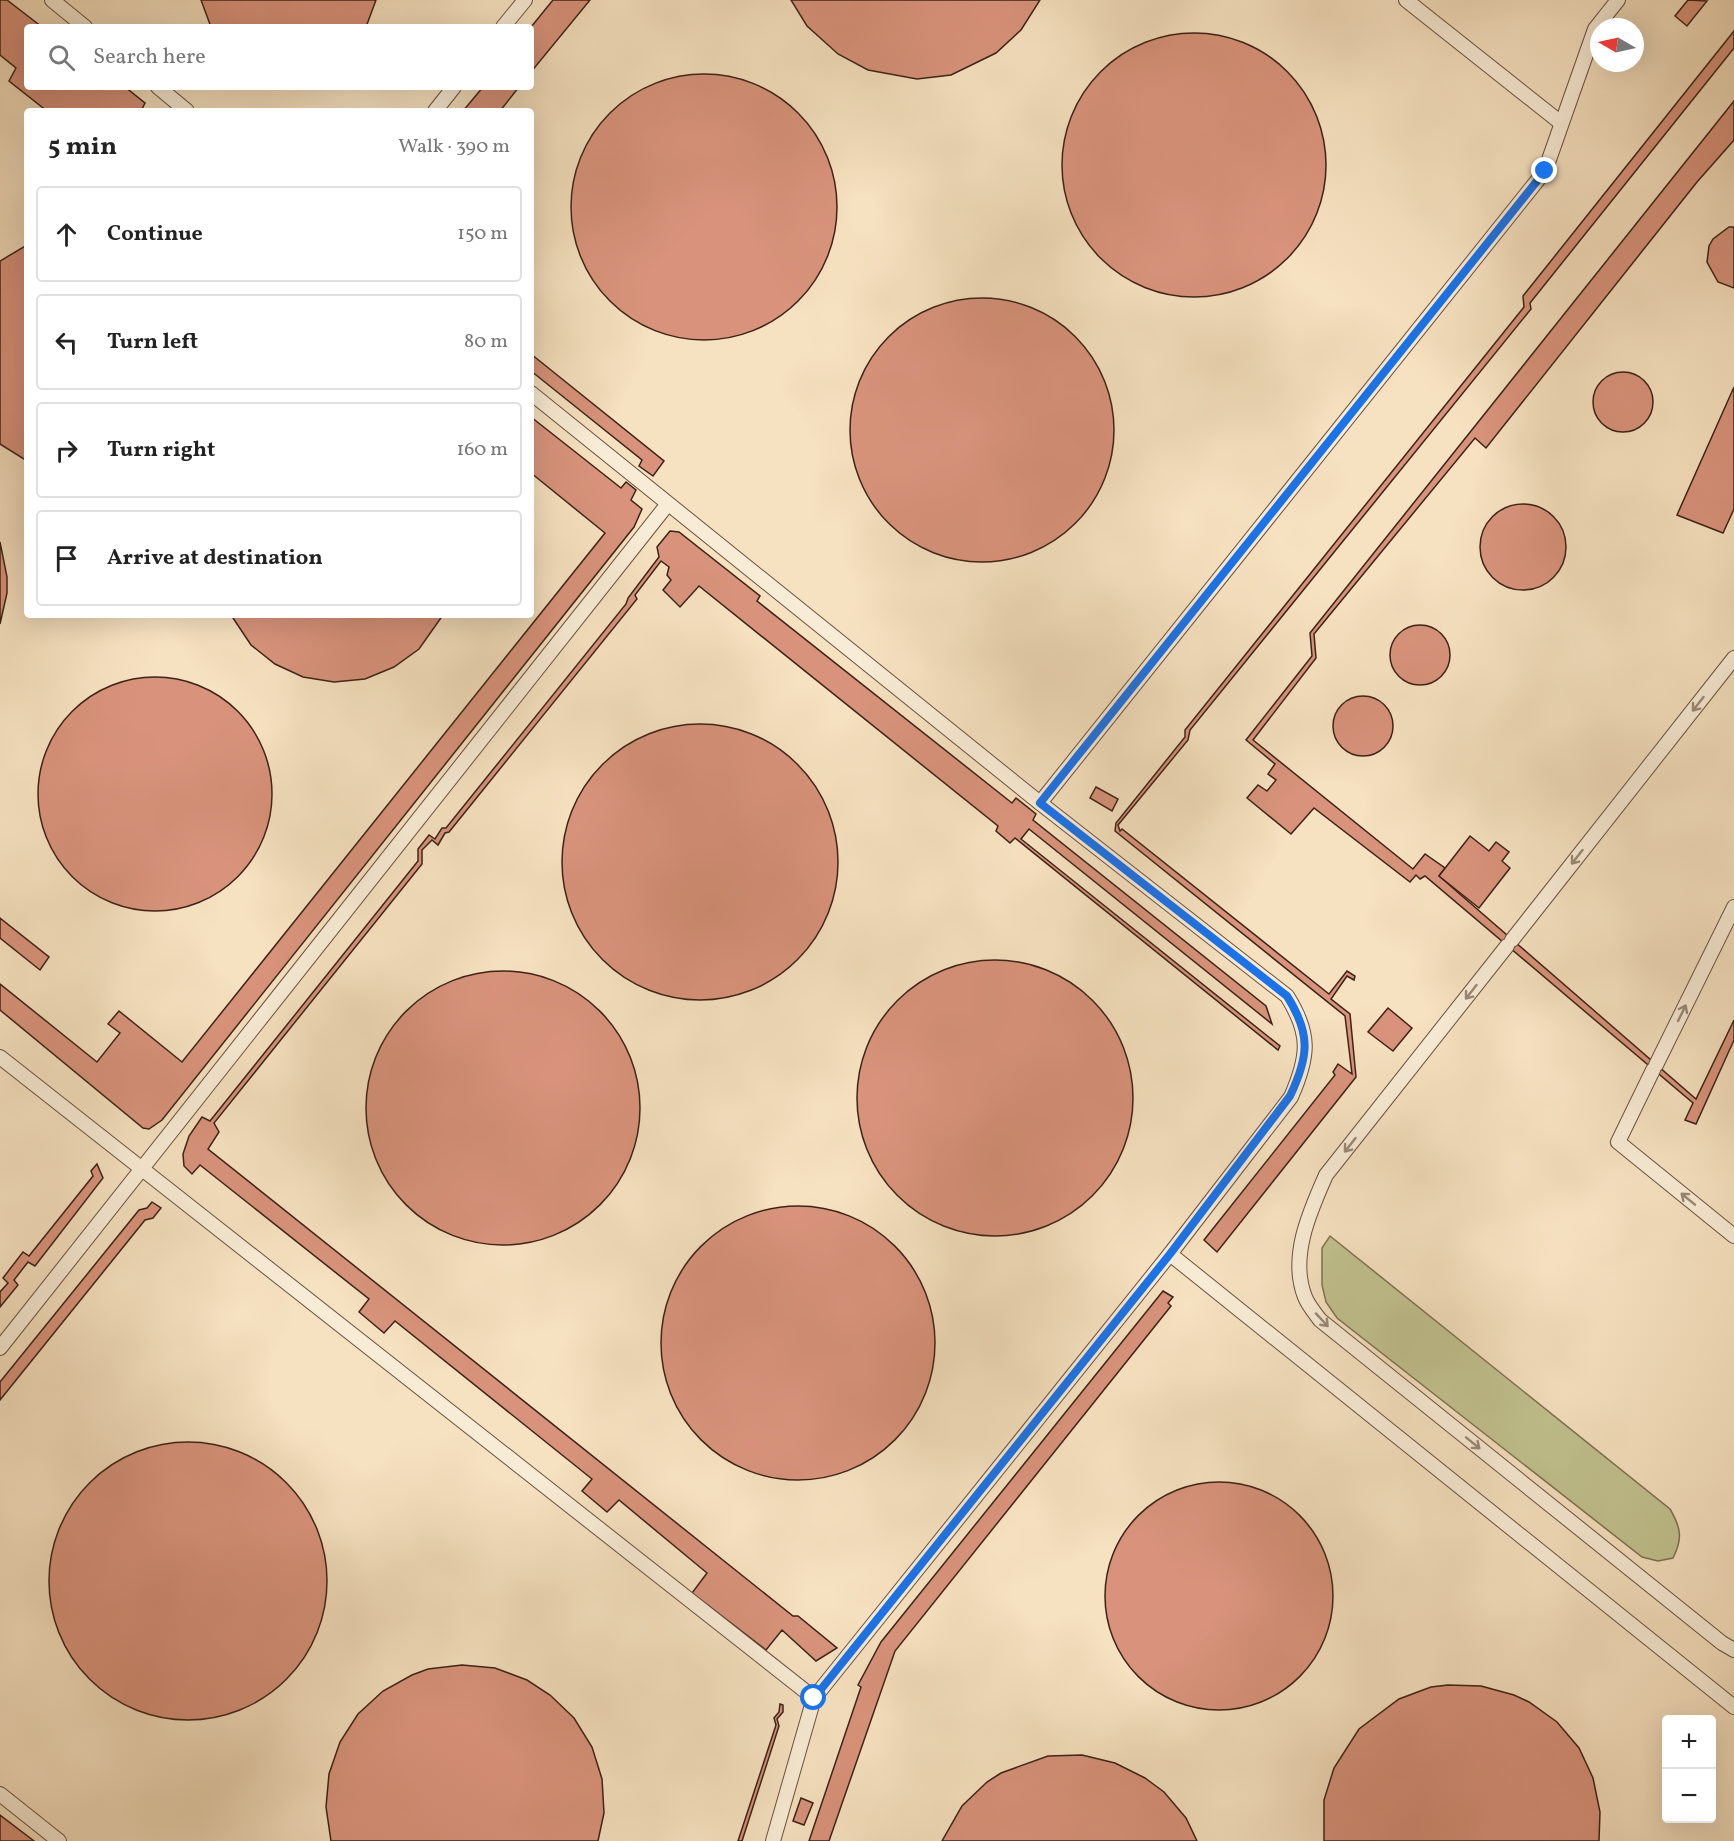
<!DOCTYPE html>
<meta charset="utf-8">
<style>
body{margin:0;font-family:Vollkorn,serif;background:#f6f6f6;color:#222}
.controls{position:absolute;right:18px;bottom:18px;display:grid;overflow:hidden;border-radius:6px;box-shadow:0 6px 24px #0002}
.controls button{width:54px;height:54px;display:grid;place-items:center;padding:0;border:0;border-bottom:2px solid #e0e0e0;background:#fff;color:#222;font:30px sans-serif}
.compass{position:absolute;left:1590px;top:18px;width:54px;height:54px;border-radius:50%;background:#fff;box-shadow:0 6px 24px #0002;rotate:279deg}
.stop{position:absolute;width:18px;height:18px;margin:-14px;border:4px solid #1a73e8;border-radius:50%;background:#fff}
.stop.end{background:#1a73e8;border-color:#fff;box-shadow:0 2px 6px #0008}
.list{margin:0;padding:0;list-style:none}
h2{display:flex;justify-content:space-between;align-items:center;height:78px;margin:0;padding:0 24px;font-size:26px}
h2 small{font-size:20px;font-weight:400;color:#767676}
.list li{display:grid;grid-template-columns:39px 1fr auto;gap:18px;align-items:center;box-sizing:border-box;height:96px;margin:0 12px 12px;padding:0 12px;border:2px solid #e0e0e0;border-radius:6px}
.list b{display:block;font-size:22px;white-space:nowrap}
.list em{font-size:20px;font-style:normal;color:#767676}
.icon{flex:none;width:33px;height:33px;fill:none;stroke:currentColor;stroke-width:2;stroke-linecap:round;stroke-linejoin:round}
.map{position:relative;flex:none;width:1734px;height:1841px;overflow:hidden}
.search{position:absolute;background:#fff;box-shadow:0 6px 24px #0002;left:24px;top:24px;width:510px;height:66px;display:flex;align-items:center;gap:15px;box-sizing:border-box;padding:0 21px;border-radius:6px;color:#767676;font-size:22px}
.panel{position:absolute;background:#fff;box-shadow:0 6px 24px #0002;left:24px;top:108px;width:510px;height:510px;border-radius:6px}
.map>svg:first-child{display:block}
.green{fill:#c1c28f;stroke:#7e7252;stroke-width:1.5}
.building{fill:#d9937c;stroke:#3c2316;stroke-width:1.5}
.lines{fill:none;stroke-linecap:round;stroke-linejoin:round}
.service-casing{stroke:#6a5240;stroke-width:16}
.service{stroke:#f9ecd6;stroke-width:14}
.oneway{stroke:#9a8876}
.route{stroke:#1a73e8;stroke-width:8}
</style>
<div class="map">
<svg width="1734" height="1841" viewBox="0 0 1734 1841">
<rect width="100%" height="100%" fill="#f6e1c0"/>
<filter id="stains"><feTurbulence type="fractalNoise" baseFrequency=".00333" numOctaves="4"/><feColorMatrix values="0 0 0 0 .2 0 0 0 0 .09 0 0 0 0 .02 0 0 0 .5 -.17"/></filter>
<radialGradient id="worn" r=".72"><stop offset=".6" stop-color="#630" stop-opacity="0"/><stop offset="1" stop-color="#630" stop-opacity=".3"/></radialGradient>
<path class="green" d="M 1330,1236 L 1670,1509 C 1681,1528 1683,1538 1673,1558 L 1658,1561 L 1642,1557 L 1337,1318 L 1326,1302 L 1322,1285 L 1322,1248 Z"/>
<g class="building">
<path d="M 0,0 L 7,0 L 42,27 L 27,27 L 27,87 L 125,87 L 145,103 L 142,109 L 144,111 L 47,111 L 9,81 L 16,68 L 0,55 Z"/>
<path d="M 201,0 L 376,0 L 366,27 L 211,27 Z"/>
<path d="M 553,0 L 590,0 L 531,72 L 531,27 Z"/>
<path d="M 791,0 L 1040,0 L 1021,30 L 996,53 L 951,75 L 917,79 L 868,70 L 838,54 L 807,26 Z"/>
<path d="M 1688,0 L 1707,1 L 1687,26 L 1675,16 Z"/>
<path d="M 1734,31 L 1734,48 L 1530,303 L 1531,309 L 1190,730 L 1188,740 L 1118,825 L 1120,831 L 1122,829 L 1329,994 L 1347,971 L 1355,976 L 1354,980 L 1347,976 L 1331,999 L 1350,1014 L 1356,1077 L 1217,1252 L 1204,1240 L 1335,1075 L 1333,1072 L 1338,1064 L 1352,1074 L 1345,1016 L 1115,831 L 1116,823 L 1185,737 L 1185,730 L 1524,307 L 1523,296 Z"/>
<circle cx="1194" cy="165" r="132"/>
<circle cx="704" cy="207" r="133"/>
<path d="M 483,87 L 519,87 L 500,111 L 463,111 Z"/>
<path d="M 1734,101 L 1734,140 L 1697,182 L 1486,448 L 1475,438 L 1314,634 L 1316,658 L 1253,740 L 1413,869 L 1425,854 L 1445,868 L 1439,876 L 1696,1099 L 1734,1020 L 1734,1040 L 1696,1124 L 1685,1120 L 1693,1103 L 1425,876 L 1420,879 L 1416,875 L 1410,882 L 1314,808 L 1291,834 L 1247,798 L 1258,785 L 1267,791 L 1276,780 L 1268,774 L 1275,764 L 1246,740 L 1312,656 L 1310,633 Z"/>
<path d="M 1729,227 L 1734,227 L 1734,288 L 1718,282 L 1707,262 L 1709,246 L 1713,239 Z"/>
<path d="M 27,245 L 27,461 L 0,444 L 0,261 Z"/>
<circle cx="982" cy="430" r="132"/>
<path d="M 531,354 L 664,461 L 653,476 L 639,466 L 642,460 L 531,371 Z"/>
<circle cx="1623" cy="402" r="30"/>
<path d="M 1734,387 L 1734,509 L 1723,533 L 1677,515 Z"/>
<path d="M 531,417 L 621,488 L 626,482 L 636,490 L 631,500 L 642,509 L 634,527 L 162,1120 L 149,1129 L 143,1128 L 0,1010 L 0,984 L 97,1062 L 120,1033 L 108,1024 L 119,1011 L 182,1062 L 605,533 L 531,473 Z"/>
<circle cx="1523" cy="547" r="43"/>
<path d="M 670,531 L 679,532 L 760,596 L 757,601 L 1012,803 L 1016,798 L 1036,814 L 1033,820 L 1266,1006 L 1272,1024 L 1029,829 L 1021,839 L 1280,1046 L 1278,1050 L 1015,838 L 1010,843 L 996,831 L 998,826 L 699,586 L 680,607 L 663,590 L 671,580 L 667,575 L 669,567 L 661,561 L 635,595 L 637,599 L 449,832 L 445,833 L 438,845 L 432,840 L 422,850 L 422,864 L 214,1123 L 219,1132 L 208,1149 L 793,1616 L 798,1616 L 837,1648 L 816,1661 L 782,1630 L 766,1650 L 692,1593 L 707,1573 L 619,1500 L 607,1512 L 582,1491 L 592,1479 L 395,1321 L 384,1333 L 359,1312 L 369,1299 L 200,1165 L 192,1174 L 184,1166 L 183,1154 L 189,1136 L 202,1117 L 210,1121 L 418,861 L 418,849 L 429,835 L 435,839 L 442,828 L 446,828 L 626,604 L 628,598 L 659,557 L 657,547 Z"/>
<path d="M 0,542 L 7,577 L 7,593 L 0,624 Z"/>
<path d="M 231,615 L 443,615 L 419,649 L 394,667 L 365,679 L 334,682 L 303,677 L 275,664 L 251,645 Z"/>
<circle cx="1420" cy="655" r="30"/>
<circle cx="155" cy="794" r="117"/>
<circle cx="1363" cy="726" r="30"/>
<circle cx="700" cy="862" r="138"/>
<path d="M 1096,787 L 1118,799 L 1112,811 L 1090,798 Z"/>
<path d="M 1470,836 L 1489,851 L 1496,842 L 1509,852 L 1502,861 L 1510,868 L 1479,908 L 1439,876 Z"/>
<path d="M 0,918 L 49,957 L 40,970 L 0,938 Z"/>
<circle cx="995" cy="1098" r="138"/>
<circle cx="503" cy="1108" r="137"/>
<path d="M 1388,1008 L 1412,1028 L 1393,1051 L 1368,1032 Z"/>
<path d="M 97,1164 L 103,1178 L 35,1266 L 28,1262 L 14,1280 L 18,1285 L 0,1307 L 0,1292 L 8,1283 L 3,1278 L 23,1252 L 29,1256 L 93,1176 L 91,1171 Z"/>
<path d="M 152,1202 L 161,1208 L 153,1218 L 145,1220 L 0,1400 L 0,1382 L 139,1210 L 147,1208 Z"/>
<circle cx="798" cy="1343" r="137"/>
<path d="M 1163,1291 L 1173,1297 L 1168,1303 L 1171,1306 L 895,1651 L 829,1841 L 809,1841 L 861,1687 L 858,1685 L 881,1642 Z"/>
<circle cx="188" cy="1581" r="139"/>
<circle cx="1219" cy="1596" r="114"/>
<path d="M 462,1665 L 495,1668 L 527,1680 L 550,1695 L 574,1718 L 592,1747 L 602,1779 L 604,1813 L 598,1841 L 331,1841 L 326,1807 L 329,1774 L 340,1742 L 358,1714 L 383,1691 L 412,1675 L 428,1669 Z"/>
<path d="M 1448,1685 L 1481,1686 L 1514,1695 L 1529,1702 L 1557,1722 L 1579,1748 L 1593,1778 L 1600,1812 L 1599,1841 L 1324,1841 L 1324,1800 L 1334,1768 L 1359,1729 L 1399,1699 L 1431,1687 Z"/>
<path d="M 780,1704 L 783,1705 L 783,1712 L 777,1719 L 779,1726 L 742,1841 L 738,1841 L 776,1725 L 774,1718 L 779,1712 Z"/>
<path d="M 1082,1755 L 1115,1763 L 1145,1778 L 1164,1792 L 1186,1818 L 1197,1841 L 942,1841 L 962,1806 L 987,1782 L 1001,1773 L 1048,1756 Z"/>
<path d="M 801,1798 L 813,1803 L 804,1825 L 793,1821 Z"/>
<path d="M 0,1815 L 34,1841 L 0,1841 Z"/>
</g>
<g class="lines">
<g class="service-casing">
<g id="service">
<path d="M 52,0 L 85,27"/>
<path d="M 1406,0 L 1561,123"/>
<path d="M 503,27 L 525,0"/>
<path d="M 158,87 L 187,111"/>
<path d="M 435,111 L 454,87"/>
<path d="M 531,393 L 1040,803 L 1287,996 C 1311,1034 1309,1056 1291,1097 L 1170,1254 L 814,1698 L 773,1841"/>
<path d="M 1040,803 L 1545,171 L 1595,29 L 1618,0"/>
<path d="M 1512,940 L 1734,658"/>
<path d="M 1507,946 L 1326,1175 C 1310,1211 1289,1257 1305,1297 C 1308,1305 1315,1313 1320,1320 L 1722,1643 L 1734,1650"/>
<path d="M 0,1057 L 814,1698"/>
<path d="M 1656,1065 L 1734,907"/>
<path d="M 1653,1070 L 1618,1142 L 1734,1236"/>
<path d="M 1170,1254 L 1734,1707"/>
<path d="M 0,1348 L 667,505"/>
<path d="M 0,1794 L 59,1841"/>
</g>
</g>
<use href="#service" class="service"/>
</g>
<defs><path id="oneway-shaft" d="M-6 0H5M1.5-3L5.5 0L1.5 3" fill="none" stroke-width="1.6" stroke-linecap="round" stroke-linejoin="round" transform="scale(1.5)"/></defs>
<g class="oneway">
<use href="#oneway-shaft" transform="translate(1698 704) rotate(128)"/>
<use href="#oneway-shaft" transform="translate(1577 857) rotate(128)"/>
<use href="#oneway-shaft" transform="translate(1471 992) rotate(128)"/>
<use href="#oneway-shaft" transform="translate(1682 1013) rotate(-64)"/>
<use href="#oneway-shaft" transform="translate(1350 1145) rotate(128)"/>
<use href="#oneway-shaft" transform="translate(1688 1199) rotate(-141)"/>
<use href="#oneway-shaft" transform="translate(1322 1320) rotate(47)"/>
<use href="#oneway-shaft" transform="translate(1473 1443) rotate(39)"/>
</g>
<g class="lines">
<path class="route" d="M 814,1698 L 1170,1254 L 1290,1096 C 1309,1056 1311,1034 1287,996 L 1040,803 L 1545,171"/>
</g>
<rect width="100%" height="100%" filter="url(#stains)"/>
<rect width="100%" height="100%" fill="url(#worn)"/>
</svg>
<div class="controls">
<button>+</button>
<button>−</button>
</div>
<svg class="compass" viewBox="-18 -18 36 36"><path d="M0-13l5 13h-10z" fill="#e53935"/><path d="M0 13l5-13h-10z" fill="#767676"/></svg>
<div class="stop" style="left:814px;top:1698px"></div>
<div class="stop end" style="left:1545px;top:171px"></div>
<div class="search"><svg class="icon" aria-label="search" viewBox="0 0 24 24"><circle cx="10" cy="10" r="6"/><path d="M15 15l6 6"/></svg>Search here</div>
<section class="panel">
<h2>5 min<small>Walk · 390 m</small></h2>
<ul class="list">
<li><svg class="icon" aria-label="ahead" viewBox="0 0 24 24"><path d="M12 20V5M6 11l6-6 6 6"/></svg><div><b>Continue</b></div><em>150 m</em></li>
<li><svg class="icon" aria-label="left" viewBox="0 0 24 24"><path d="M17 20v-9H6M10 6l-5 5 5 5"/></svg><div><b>Turn left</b></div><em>80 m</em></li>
<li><svg class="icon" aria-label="right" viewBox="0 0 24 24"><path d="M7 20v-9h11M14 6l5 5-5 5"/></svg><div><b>Turn right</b></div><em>160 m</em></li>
<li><svg class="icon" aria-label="arrive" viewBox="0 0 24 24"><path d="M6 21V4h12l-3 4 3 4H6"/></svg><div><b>Arrive at destination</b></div></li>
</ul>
</section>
</div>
